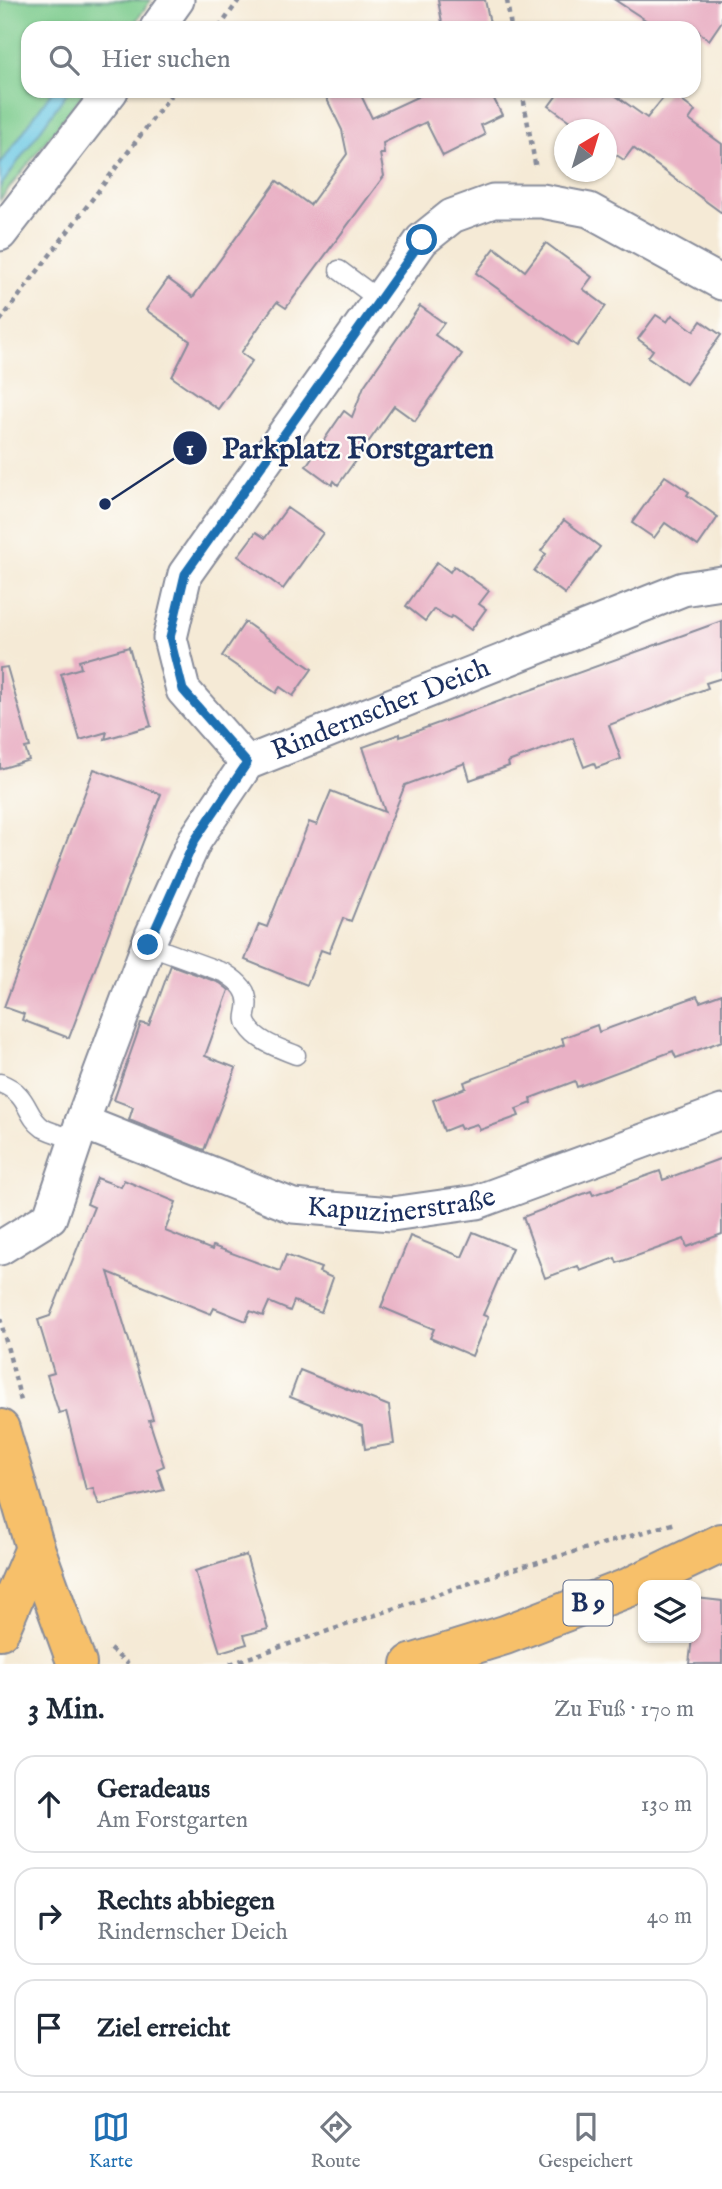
<!DOCTYPE html>
<html lang="de">
<meta charset="utf-8">
<style>
body{margin:0;font-family:"IM FELL English",serif;background:#f2f2f3;color:#1f2937}
.controls{position:absolute;right:21px;bottom:21px;display:grid;overflow:hidden;border-radius:14px;box-shadow:0 2px 5px #0004}
.controls button{width:63px;height:63px;display:grid;place-items:center;padding:0;border:0;border-bottom:2px solid #e0e1e3;background:#fff;color:#1f2937;font:35px sans-serif}
.compass{position:absolute;left:554px;top:119px;width:63px;height:63px;border-radius:50%;background:#fff;box-shadow:0 2px 5px #0004;rotate:38deg}
.stop{position:absolute;width:21px;height:21px;margin:-16px;border:5px solid #1f6fb2;border-radius:50%;background:#fff}
.stop.end{background:#1f6fb2;border-color:#fff;box-shadow:0 2px 7px #0008}
.list{margin:0;padding:0;list-style:none}
h2{display:flex;justify-content:space-between;align-items:center;height:91px;margin:0;padding:0 28px;font-size:30px}
h2 small{font-size:23px;font-weight:400;color:#747a83}
.list li{display:grid;grid-template-columns:46px 1fr auto;gap:21px;align-items:center;box-sizing:border-box;height:98px;margin:0 14px 14px;padding:0 14px;border:2px solid #e0e1e3;border-radius:21px}
.list b{display:block;font-size:26px;white-space:nowrap}
.list p{margin:0;font-size:23px;white-space:nowrap;color:#747a83}
.list em{font-size:23px;font-style:normal;color:#747a83}
.icon{flex:none;width:38px;height:38px;fill:none;stroke:currentColor;stroke-width:2;stroke-linecap:round;stroke-linejoin:round}
.map{position:relative;flex:none;width:722px;height:1664px;overflow:hidden}
.search{position:absolute;background:#fff;box-shadow:0 2px 5px #0004;left:21px;right:21px;top:21px;height:77px;display:flex;align-items:center;gap:18px;box-sizing:border-box;padding:0 24px;border-radius:21px;color:#747a83;font-size:26px}
.sheet{height:427px;background:#fff}
nav{display:flex;justify-content:space-around;align-items:center;box-sizing:border-box;height:98px;border-top:2px solid #e0e1e3;background:#fff;font-size:19px;color:#747a83}
nav a{display:grid;justify-items:center;gap:4px}
nav .on{color:#1f6fb2}
.map>svg:first-child{display:block}
.green{fill:#79ca8b;stroke:#4a7c74;stroke-width:2}
.water{fill:#65c6e3;stroke:#407aa0;stroke-width:2}
.building{fill:#e9b1c5}
.lines{fill:none;stroke-linecap:round;stroke-linejoin:round}
.lane-casing{stroke:#888c9a;stroke-width:21}
.street-casing{stroke:#888c9a;stroke-width:37}
.primary-casing{stroke:#888c9a;stroke-width:42}
.path{stroke:#888c9a;stroke-width:4.5;stroke-dasharray:5 5;stroke-linecap:butt}
.lane{stroke:#fff;stroke-width:18}
.street{stroke:#fff;stroke-width:33}
.primary{stroke:#f7c06b;stroke-width:38}
.route{stroke:#1f6fb2;stroke-width:9}
.labels{text-anchor:middle;dominant-baseline:central;stroke-width:5;stroke-linejoin:round;paint-order:stroke}
.shield{fill:#fdfcf7;stroke:#5f6c8c;stroke-width:2}
.shield-label{font-size:26px;font-weight:bold;fill:#1b2f5e}
.street-label{font-size:28px;fill:#1b2f5e;stroke:#fdfcf7}
.leader{fill:none;stroke:#1b2f5e;stroke-width:2.5}
.callout-dot{fill:#1b2f5e;stroke:#fdfcf7;stroke-width:2.5}
.mark-label{font-size:21px;text-anchor:middle;font-weight:bold;fill:#fff}
.callout-label{font-size:30px;text-anchor:middle;font-weight:bold;fill:#1b2f5e;stroke:#fdfcf7;stroke-width:5;stroke-linejoin:round;paint-order:stroke}
</style>
<div class="map">
<svg width="722" height="1664" viewBox="0 0 722 1664">
<rect width="100%" height="100%" fill="#fdfcf7"/>
<filter id="ink" filterUnits="userSpaceOnUse"><feTurbulence type="fractalNoise" baseFrequency=".0143" numOctaves="2"/><feDisplacementMap in="SourceGraphic" scale="14" xChannelSelector="R" yChannelSelector="G"/><feConvolveMatrix kernelMatrix="1 2 1 2 8 2 1 2 1" color-interpolation-filters="sRGB"/></filter>
<filter id="wash" filterUnits="userSpaceOnUse"><feTurbulence type="fractalNoise" baseFrequency=".00686" numOctaves="4" result="noise"/><feDisplacementMap in="SourceGraphic" scale="28" xChannelSelector="R" yChannelSelector="G"/><feGaussianBlur stdDeviation="1.57" result="paint"/><feColorMatrix in="noise" values="0 0 0 0 0 0 0 0 0 0 0 0 0 0 0 0 0 1.4 0 .05"/><feComposite in="paint" operator="in"/></filter>
<g filter="url(#wash)">
<rect width="100%" height="100%" fill="#f5ead6"/>
<path class="green" d="M 0,0 L 151,0 L 131,28 L 28,28 L 28,91 L 85,91 L 0,200 Z"/>
<path class="water" d="M 52,91 L 68,91 L 0,187 L 0,165 Z"/>
<g id="blocks">
<g class="building">
<path d="M 438,0 L 485,0 L 491,28 L 443,28 Z"/>
<path d="M 615,0 L 722,0 L 722,21 L 709,40 L 694,28 L 658,28 Z"/>
<path d="M 323,91 L 359,91 L 372,118 L 430,91 L 490,91 L 502,115 L 481,125 L 485,135 L 443,156 L 426,122 L 383,143 L 384,154 L 380,154 L 384,176 L 286,308 L 277,302 L 270,311 L 241,353 L 252,361 L 218,409 L 172,377 L 190,341 L 146,310 L 168,279 L 193,297 L 277,181 L 310,205 L 347,154 L 342,130 Z"/>
<path d="M 560,91 L 609,91 L 647,118 L 669,91 L 695,111 L 689,120 L 722,144 L 722,213 L 633,148 L 624,160 L 606,148 L 606,130 L 582,130 L 549,106 Z"/>
<path d="M 546,243 L 592,277 L 583,289 L 606,306 L 577,346 L 476,273 L 495,248 L 525,271 Z"/>
<path d="M 420,306 L 444,323 L 435,335 L 462,354 L 415,421 L 394,406 L 338,485 L 334,481 L 332,485 L 306,466 L 344,411 L 352,417 L 364,386 Z"/>
<path d="M 656,315 L 667,322 L 672,315 L 694,331 L 701,321 L 721,335 L 686,384 L 648,357 L 653,350 L 638,339 Z"/>
<path d="M 665,476 L 689,492 L 687,495 L 718,517 L 698,546 L 665,523 L 654,538 L 632,523 Z"/>
<path d="M 287,508 L 323,533 L 283,589 L 238,556 L 256,532 L 265,538 Z"/>
<path d="M 564,520 L 600,547 L 565,594 L 534,571 L 546,554 L 541,551 Z"/>
<path d="M 437,562 L 450,572 L 454,566 L 489,591 L 479,604 L 486,609 L 471,630 L 452,616 L 450,618 L 434,609 L 425,621 L 406,606 Z"/>
<path d="M 722,621 L 722,678 L 706,683 L 708,688 L 609,725 L 621,759 L 596,768 L 594,763 L 584,767 L 573,738 L 508,762 L 509,766 L 470,780 L 465,763 L 405,785 L 351,921 L 343,918 L 329,953 L 321,950 L 307,985 L 245,960 L 259,924 L 267,927 L 309,822 L 317,825 L 331,791 L 385,812 L 363,747 L 400,734 L 400,737 Z"/>
<path d="M 245,622 L 312,669 L 293,696 L 280,687 L 276,693 L 222,656 Z"/>
<path d="M 129,647 L 151,726 L 105,739 L 107,732 L 80,740 L 61,674 L 81,668 L 79,661 Z"/>
<path d="M 7,667 L 30,747 L 25,748 L 29,760 L 0,769 L 0,668 Z"/>
<path d="M 94,769 L 161,794 L 69,1038 L 22,1020 L 24,1014 L 4,1007 Z"/>
<path d="M 171,965 L 220,983 L 229,990 L 205,1056 L 236,1068 L 204,1150 L 129,1120 L 133,1107 L 114,1100 L 141,1023 L 149,1025 Z"/>
<path d="M 722,994 L 722,1041 L 676,1058 L 673,1051 L 577,1087 L 575,1081 L 531,1098 L 532,1103 L 516,1109 L 519,1116 L 480,1130 L 477,1124 L 461,1129 L 459,1125 L 444,1131 L 433,1100 L 466,1088 L 464,1082 L 564,1045 L 562,1038 L 597,1025 L 599,1032 L 697,996 L 700,1002 Z"/>
<path d="M 722,1158 L 722,1234 L 687,1247 L 684,1239 L 617,1263 L 615,1258 L 580,1271 L 578,1266 L 545,1278 L 523,1217 L 591,1191 L 593,1195 L 660,1171 L 663,1180 Z"/>
<path d="M 97,1178 L 121,1187 L 124,1180 L 176,1202 L 165,1231 L 212,1250 L 213,1246 L 280,1271 L 286,1255 L 321,1268 L 319,1272 L 333,1278 L 321,1312 L 294,1301 L 290,1311 L 269,1302 L 263,1316 L 250,1311 L 246,1321 L 214,1308 L 211,1314 L 108,1272 L 153,1419 L 149,1420 L 164,1466 L 157,1469 L 164,1490 L 99,1505 L 93,1488 L 86,1490 L 66,1411 L 59,1413 L 47,1375 L 54,1373 L 38,1320 L 50,1316 L 94,1207 L 87,1204 Z"/>
<path d="M 473,1232 L 512,1248 L 483,1315 L 488,1317 L 472,1356 L 430,1338 L 434,1329 L 381,1307 L 410,1236 L 462,1257 Z"/>
<path d="M 300,1370 L 389,1406 L 394,1444 L 365,1449 L 362,1426 L 290,1397 Z"/>
<path d="M 246,1555 L 268,1629 L 244,1635 L 247,1644 L 220,1652 L 195,1571 Z"/>
<path d="M 696,1598 L 722,1601 L 722,1664 L 689,1664 L 692,1638 L 696,1638 Z"/>
</g>
</g>
</g>
<g filter="url(#ink)">
<use href="#blocks" fill-opacity="0" stroke="#888c9a" stroke-width="2"/>
<g class="lines">
<g class="lane-casing">
<g id="lane">
<path d="M 339,270 L 378,299"/>
<path d="M 148,945 L 225,973 C 239,982 250,991 247,1009 C 246,1016 244,1019 248,1026 C 258,1042 279,1048 296,1055"/>
<path d="M 0,1083 C 31,1095 24,1115 43,1128 C 52,1133 66,1136 76,1140"/>
</g>
</g>
<g class="street-casing">
<g id="street">
<path d="M 157,28 L 177,0"/>
<path d="M 0,234 L 111,91"/>
<path d="M 247,763 L 183,690 L 170,638 L 185,574 L 422,240 L 452,216 L 493,201 L 542,201 L 589,210 L 722,283"/>
<path id="s1" d="M 82,1122 L 293,1206 L 392,1214 L 477,1202 L 722,1112"/>
<path id="s2" d="M 0,1248 L 50,1217 L 82,1122 L 152,935 L 195,840 L 247,763 L 683,589 L 722,583"/>
</g>
</g>
<g class="primary-casing">
<g id="primary">
<path d="M 0,1429 L 35,1548 L 77,1664"/>
<path d="M 0,1630 L 35,1548"/>
<path d="M 411,1664 L 505,1635 L 630,1587 L 722,1543"/>
</g>
</g>
<g class="path">
<path d="M 507,0 L 511,28"/>
<path d="M 219,28 L 239,0"/>
<path d="M 522,91 L 536,169"/>
<path d="M 0,321 L 174,91"/>
<path d="M 0,1318 L 21,1401"/>
<path d="M 110,1649 L 128,1664"/>
<path d="M 230,1664 L 503,1572 L 676,1523"/>
</g>
<use href="#lane" class="lane"/>
<use href="#street" class="street"/>
<use href="#primary" class="primary"/>
</g>
</g>
<g class="lines" filter="url(#ink)">
<path class="route" d="M 148,945 L 195,840 L 247,763 L 183,690 L 170,638 L 185,574 L 422,240"/>
</g>
<g class="labels">
<rect class="shield" x="563.5" y="1580.5" width="49" height="45" rx="5"/>
<g class="shield-label">
<text x="588" y="1603">B 9</text>
</g>
<g class="street-label">
<text stroke="none"><textPath href="#s2" startOffset="700">Rindernscher Deich</textPath></text>
<text stroke="none"><textPath href="#s1" startOffset="336">Kapuzinerstraße</textPath></text>
</g>
</g>
<path class="leader" d="M105 504L190 448"/>
<g class="callout-dot">
<circle cx="105" cy="504" r="7"/>
<circle cx="190" cy="448" r="18"/>
</g>
<g class="mark-label">
<text x="190" y="455">1</text>
</g>
<g class="callout-label">
<text x="358" y="458">Parkplatz Forstgarten</text>
</g>
</svg>
<div class="controls">
<button><svg class="icon" aria-label="layers" viewBox="0 0 24 24"><path d="M12 4l9 5-9 5-9-5zM3 14l9 5 9-5"/></svg></button>
</div>
<svg class="compass" viewBox="-18 -18 36 36"><path d="M0-13l5 13h-10z" fill="#e53935"/><path d="M0 13l5-13h-10z" fill="#747a83"/></svg>
<div class="stop" style="left:422px;top:240px"></div>
<div class="stop end" style="left:148px;top:945px"></div>
<div class="search"><svg class="icon" aria-label="search" viewBox="0 0 24 24"><circle cx="10" cy="10" r="6"/><path d="M15 15l6 6"/></svg>Hier suchen</div>
</div>
<section class="sheet">
<h2>3 Min.<small>Zu Fuß · 170 m</small></h2>
<ul class="list">
<li><svg class="icon" aria-label="ahead" viewBox="0 0 24 24"><path d="M12 20V5M6 11l6-6 6 6"/></svg><div><b>Geradeaus</b><p>Am Forstgarten</p></div><em>130 m</em></li>
<li><svg class="icon" aria-label="right" viewBox="0 0 24 24"><path d="M7 20v-9h11M14 6l5 5-5 5"/></svg><div><b>Rechts abbiegen</b><p>Rindernscher Deich</p></div><em>40 m</em></li>
<li><svg class="icon" aria-label="arrive" viewBox="0 0 24 24"><path d="M6 21V4h12l-3 4 3 4H6"/></svg><div><b>Ziel erreicht</b></div></li>
</ul>
</section>
<nav>
<a class="on"><svg class="icon" aria-label="map" viewBox="0 0 24 24"><path d="M3 6l6-2 6 2 6-2v14l-6 2-6-2-6 2zM9 4v14M15 6v14"/></svg>Karte</a>
<a><svg class="icon" aria-label="directions" viewBox="0 0 24 24"><path d="M12 3l9 9-9 9-9-9zM9 14v-3h6M13 9l2 2-2 2"/></svg>Route</a>
<a><svg class="icon" aria-label="saved" viewBox="0 0 24 24"><path d="M7 4h10v16l-5-4-5 4z"/></svg>Gespeichert</a>
</nav>
